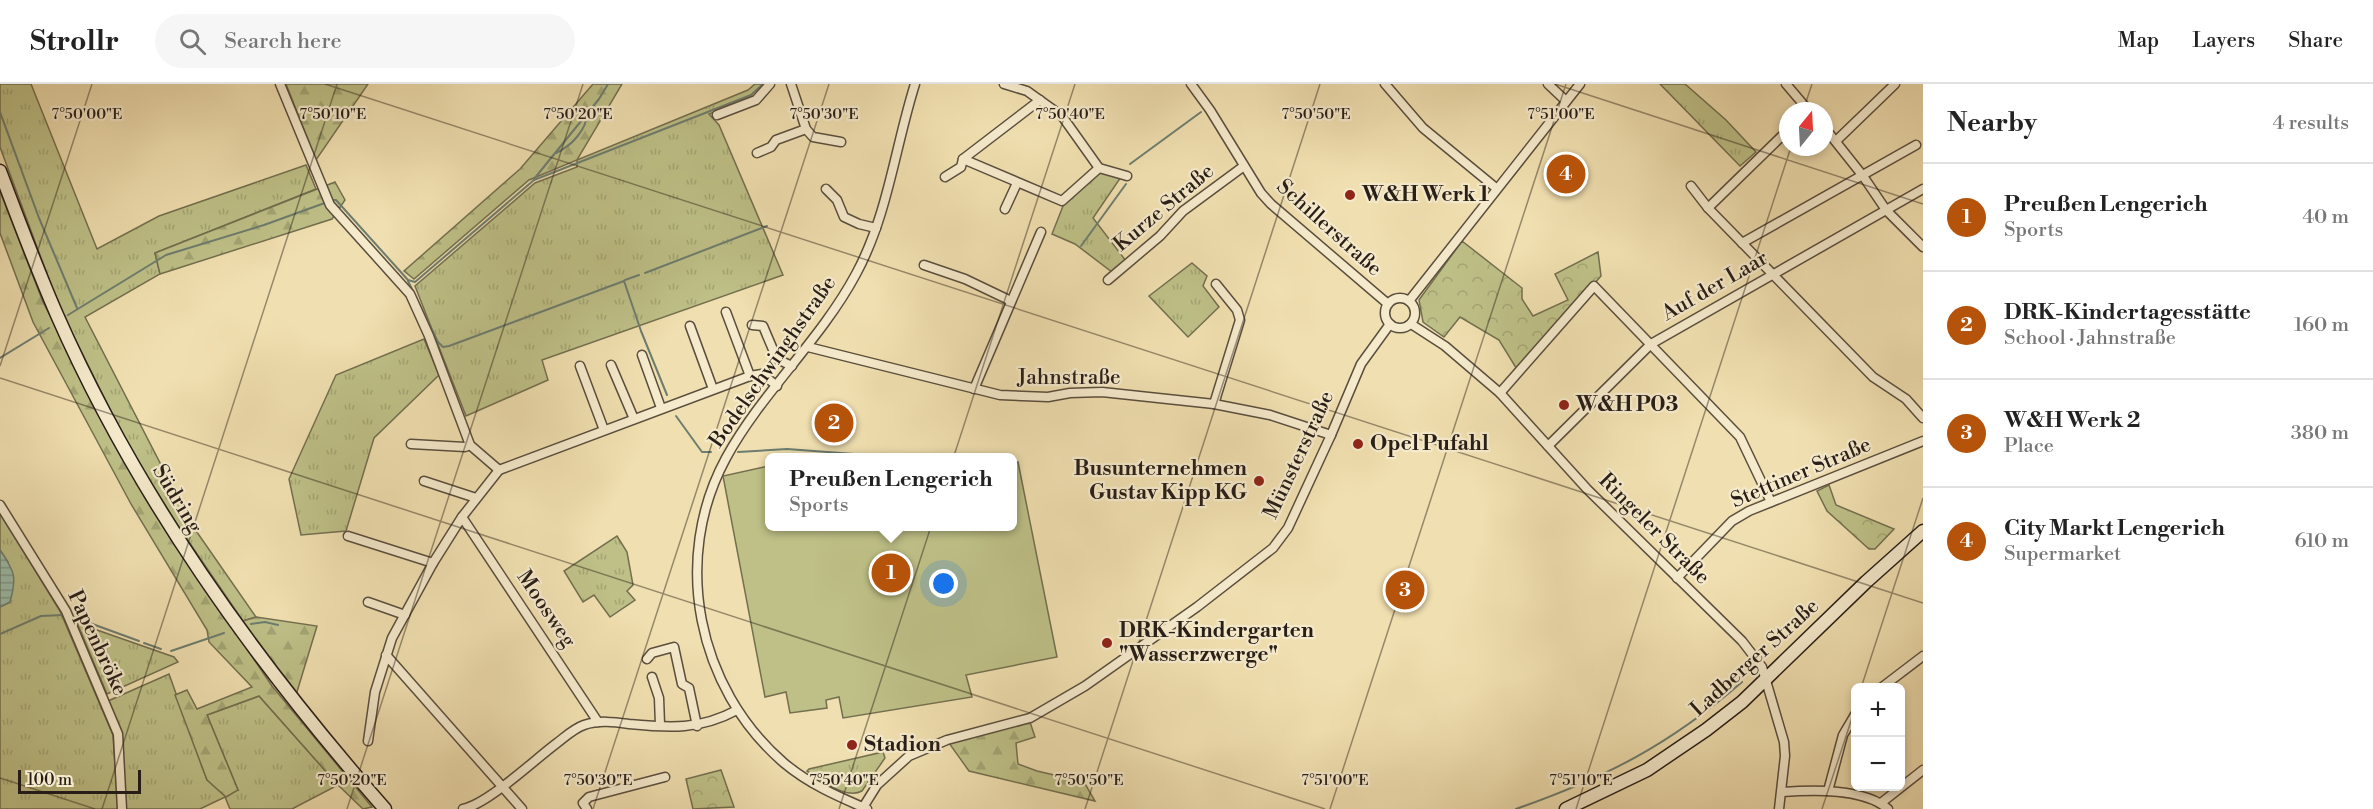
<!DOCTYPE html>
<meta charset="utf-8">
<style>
body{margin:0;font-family:"Libre Bodoni",serif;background:#f6f6f6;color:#222}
.controls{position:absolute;right:18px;bottom:18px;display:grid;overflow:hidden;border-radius:9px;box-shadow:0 3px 9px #0003}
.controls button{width:54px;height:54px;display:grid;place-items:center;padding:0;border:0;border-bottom:2px solid #e0e0e0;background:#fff;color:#222;font:30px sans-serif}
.compass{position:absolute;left:1779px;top:18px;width:54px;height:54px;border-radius:50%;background:#fff;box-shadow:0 3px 9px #0003;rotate:18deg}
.scale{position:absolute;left:18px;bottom:15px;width:123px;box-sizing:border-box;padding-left:6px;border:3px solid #281e17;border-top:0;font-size:16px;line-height:21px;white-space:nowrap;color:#281e17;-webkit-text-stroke:4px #f5eacc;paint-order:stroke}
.you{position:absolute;left:944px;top:500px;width:21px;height:21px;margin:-15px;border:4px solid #fff;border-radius:50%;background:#1a73e8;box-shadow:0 0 0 9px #1a73e833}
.badge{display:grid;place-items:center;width:39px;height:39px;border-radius:50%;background:#b45309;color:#fff;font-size:20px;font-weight:700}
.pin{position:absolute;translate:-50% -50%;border:3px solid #fff;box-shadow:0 2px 6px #0006}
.popup{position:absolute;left:765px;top:369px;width:252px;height:78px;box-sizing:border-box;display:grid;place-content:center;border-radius:9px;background:#fff;filter:drop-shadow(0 2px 4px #0005);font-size:20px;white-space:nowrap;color:#767676}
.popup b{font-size:22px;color:#222}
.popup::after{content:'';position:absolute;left:50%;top:100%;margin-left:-12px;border:12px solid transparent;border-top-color:#fff}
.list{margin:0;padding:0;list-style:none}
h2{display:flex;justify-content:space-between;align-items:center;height:78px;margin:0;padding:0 24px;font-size:26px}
h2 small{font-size:20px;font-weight:400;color:#767676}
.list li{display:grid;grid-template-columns:39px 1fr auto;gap:18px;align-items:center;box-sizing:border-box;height:108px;padding:0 24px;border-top:2px solid #e0e0e0}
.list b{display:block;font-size:22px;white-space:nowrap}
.list p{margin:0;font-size:20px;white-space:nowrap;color:#767676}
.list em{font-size:20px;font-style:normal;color:#767676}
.icon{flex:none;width:33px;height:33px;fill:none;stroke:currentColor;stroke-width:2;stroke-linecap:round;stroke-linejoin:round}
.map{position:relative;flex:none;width:1923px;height:725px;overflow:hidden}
header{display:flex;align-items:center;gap:36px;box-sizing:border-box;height:84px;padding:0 30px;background:#fff;border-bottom:2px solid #e0e0e0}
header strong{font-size:28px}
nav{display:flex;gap:33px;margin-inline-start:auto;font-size:21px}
.search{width:420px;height:54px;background:#f6f6f6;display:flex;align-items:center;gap:15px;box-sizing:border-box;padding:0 21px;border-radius:33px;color:#767676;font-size:22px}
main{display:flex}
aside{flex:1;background:#fff}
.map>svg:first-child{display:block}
.grass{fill:url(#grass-tufts);stroke:#736f4f;stroke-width:1.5}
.forest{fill:url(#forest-firs);stroke:#736f4f;stroke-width:1.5}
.park{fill:url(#park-crowns);stroke:#736f4f;stroke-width:1.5}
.pitch{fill:#bec087;stroke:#736f4f;stroke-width:1.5}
.water{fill:url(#water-rules);stroke:#6d7d6f;stroke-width:1.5}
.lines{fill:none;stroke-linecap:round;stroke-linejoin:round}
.stream{stroke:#6d7d6f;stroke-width:2}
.street-casing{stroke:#5a4e3d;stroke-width:11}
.secondary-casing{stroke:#281e17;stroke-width:15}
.street{stroke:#f5eacc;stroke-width:8}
.secondary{stroke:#f5eacc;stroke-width:12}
.ticks{fill:none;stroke:#281e17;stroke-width:1.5;stroke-opacity:0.45}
.poi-dot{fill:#8f2418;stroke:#f5eacc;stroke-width:2}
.labels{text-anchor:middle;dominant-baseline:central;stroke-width:4.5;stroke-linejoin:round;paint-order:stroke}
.poi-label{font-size:21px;font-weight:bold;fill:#281e17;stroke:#f5eacc;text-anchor:start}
.street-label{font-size:21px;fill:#281e17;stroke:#f5eacc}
.ticks-label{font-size:15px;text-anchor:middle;fill:#281e17;stroke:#f5eacc;stroke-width:4.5;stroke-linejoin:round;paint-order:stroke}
</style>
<header>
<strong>Strollr</strong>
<div class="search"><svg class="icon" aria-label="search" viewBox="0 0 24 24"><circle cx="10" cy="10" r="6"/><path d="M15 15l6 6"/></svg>Search here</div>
<nav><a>Map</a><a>Layers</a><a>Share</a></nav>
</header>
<main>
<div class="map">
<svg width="1923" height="725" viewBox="0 0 1923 725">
<defs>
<pattern id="grass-tufts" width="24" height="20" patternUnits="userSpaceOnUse" patternTransform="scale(1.5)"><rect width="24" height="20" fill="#bec087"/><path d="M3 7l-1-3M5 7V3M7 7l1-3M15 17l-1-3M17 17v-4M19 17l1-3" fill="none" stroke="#a3a574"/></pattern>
<pattern id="forest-firs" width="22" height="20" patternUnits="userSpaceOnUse" patternTransform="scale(1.5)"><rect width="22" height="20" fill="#bec087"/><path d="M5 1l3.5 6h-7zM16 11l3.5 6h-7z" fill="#a3a574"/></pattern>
<pattern id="park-crowns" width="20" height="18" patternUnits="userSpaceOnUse" patternTransform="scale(1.5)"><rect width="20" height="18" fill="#bec087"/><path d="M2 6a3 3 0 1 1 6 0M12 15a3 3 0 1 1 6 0" fill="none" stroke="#a3a574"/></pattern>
<pattern id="water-rules" width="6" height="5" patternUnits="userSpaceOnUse" patternTransform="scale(1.5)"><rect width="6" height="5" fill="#9bbda9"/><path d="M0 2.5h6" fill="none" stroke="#7e9989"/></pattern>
</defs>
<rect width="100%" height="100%" fill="#f0dfb0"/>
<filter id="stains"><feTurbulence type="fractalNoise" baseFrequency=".00333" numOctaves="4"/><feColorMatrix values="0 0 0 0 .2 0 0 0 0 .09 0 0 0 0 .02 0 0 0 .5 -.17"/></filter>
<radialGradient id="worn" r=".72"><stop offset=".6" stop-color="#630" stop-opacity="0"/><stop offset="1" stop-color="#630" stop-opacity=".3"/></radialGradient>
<g class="grass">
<path d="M 0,0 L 31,0 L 97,165 L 159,132 L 306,81 L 316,105 L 155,169 L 160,190 L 85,233 L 192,441 L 256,533 L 243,537 L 180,445 L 129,363 L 60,225 L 0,63 Z"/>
<path d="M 755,0 L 765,0 L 753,13 L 709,30 L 719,41 L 783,191 L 542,276 L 548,296 L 466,332 L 415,202 L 535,99 L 577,83 L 577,76 L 748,6 Z"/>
<path d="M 1660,0 L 1685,0 L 1726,36 L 1756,68 L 1740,82 Z"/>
<path d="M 1099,87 L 1121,93 L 1093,134 L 1126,177 L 1112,188 L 1075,160 L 1052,150 L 1065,117 Z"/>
<path d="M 1192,179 L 1207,192 L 1203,202 L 1219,223 L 1188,253 L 1149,212 Z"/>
<path d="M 424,255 L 439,291 L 374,354 L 346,447 L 301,451 L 289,395 L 336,291 Z"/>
<path d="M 0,429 L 60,527 L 113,651 L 118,725 L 0,725 L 0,523 L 10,518 L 8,478 L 0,466 Z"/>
<path d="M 617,452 L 627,468 L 633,501 L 627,507 L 635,516 L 610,533 L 594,511 L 583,518 L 564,487 Z"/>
<path d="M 77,539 L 174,573 L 178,578 L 107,610 Z"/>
<path d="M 169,590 L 207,696 L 238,706 L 207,631 L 259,612 L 338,701 L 292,725 L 230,725 L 225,713 L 200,725 L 126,725 L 121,649 L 108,617 Z"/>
<path d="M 883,668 L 885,674 L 862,707 C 846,716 821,696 807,687 L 809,685 Z"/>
</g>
<g class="forest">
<path d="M 286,0 L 368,0 L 316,76 Z"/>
<path d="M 593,0 L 622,0 L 577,76 L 529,96 L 414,195 L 404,187 L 520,85 Z"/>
<path d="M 335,98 L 345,116 L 332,135 L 160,190 L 155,169 Z"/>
<path d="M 0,107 L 43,218 L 145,414 L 272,602 L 372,723 L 363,725 L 338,701 L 259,612 L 207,631 L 238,706 L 226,713 L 207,696 L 175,611 L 187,606 L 197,625 L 252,603 L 209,558 L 207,546 L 131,420 L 33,238 L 0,149 Z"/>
<path d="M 256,533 L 317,542 L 296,611 L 243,537 Z"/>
<path d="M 1030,638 L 1035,653 L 1016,659 L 1018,680 L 1037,687 L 1084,698 L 1095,717 L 969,687 L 949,659 Z"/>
</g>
<g class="park">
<path d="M 1462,157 L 1522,204 L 1522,215 L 1533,232 L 1568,216 L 1555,190 L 1598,168 L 1601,192 L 1518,287 L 1499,256 L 1460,233 L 1444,253 L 1423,238 L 1419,216 Z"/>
<path d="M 1829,401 L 1836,421 L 1894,445 L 1875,465 L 1869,465 L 1827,427 L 1817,407 Z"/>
<path d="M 721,686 L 734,723 L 693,725 L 686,695 Z"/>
</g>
<path class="pitch" d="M 1018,378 L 1057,573 L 966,591 L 972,613 L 843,634 L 839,613 L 826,616 L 827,624 L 790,629 L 786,608 L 765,613 L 723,392 L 769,382 L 770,442 L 1012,442 L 1013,379 Z"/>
<path class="water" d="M 0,466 C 15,488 17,493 10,518 L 0,523 Z"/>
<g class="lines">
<g class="stream">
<path d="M 0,28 L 39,134 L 77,224"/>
<path d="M 556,69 C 571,62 587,46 587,29"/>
<path d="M 1130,80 L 1201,28"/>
<path d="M 534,95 L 599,15 L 608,0"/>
<path d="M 1081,162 L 1126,100"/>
<path d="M 645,189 L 767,142"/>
<path d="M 625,196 L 639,191"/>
<path d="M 408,197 L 438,258 L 443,263 L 449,262 L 624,197 L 641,247 L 667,311"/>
<path d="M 68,231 L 166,171 L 264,141 L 333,116 L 336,116 L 408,196 L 415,198 L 534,96 L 751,11 L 763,0"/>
<path d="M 0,274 L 49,244"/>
<path d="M 676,332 L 702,368 L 711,368"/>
<path d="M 738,368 L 787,365 L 908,374"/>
<path d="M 76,534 L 139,557"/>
<path d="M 251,540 L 265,538 L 278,541"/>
<path d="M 0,550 L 41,532 L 63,531"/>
<path d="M 144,559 L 161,565"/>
<path d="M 171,567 L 224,549"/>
<path d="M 1516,725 C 1607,693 1669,661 1742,598"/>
</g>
<g class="street-casing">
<g id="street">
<path d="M 280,0 L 330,121 L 410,210 L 429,252 L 470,361 L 499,386"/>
<path d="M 791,0 L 806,45 L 813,53 L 841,58"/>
<path d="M 1004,0 L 1027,7 L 1062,32 L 1099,84 L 1127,92"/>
<path d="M 1191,0 L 1210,26 L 1261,109 L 1271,120 L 1388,220"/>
<path d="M 1385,0 L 1423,44 L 1496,104"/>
<path d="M 1548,0 L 1566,17"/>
<path d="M 1786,0 L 1809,27"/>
<path d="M 1040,16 L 963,75 L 1062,117 L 1099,84"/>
<path d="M 717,31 L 756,16 L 770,0"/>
<path d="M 1824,43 L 1863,92 L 1886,126 L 1923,163"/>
<path d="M 1836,57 L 1895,0"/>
<path d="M 757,69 L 771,63 L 776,56 L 806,45"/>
<path d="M 945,93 L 961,83 L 963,75"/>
<path d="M 1691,102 L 1708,124 L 1873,293 L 1906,315 L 1923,334"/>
<path d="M 826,105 L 837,116 L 844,133 L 859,140 L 876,144"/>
<path d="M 1708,124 L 1788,46"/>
<path d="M 1005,125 L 1017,99"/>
<path d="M 1742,159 L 1916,61"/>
<path d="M 924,181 L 965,195 L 1011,217"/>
<path d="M 1108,196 L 1160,152 L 1183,127 L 1244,82"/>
<circle cx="1400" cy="229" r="15"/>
<path d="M 1409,217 L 1580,0"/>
<path d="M 726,228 L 750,292"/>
<path d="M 1411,240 L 1445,262 L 1500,309 L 1587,405 L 1742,557 L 1762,583 L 1784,658 L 1785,672 L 1779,725"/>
<path d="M 752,241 L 763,242 L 777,275 L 792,282"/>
<path d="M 690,242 L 713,305"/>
<path d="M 808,263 L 1000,311 L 1048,313 L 1070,309 L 1102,308 L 1214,320 L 1270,331 L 1331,351"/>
<path d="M 642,271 L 661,324"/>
<path d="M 611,281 L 634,335"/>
<path d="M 580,282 L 604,346"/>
<path d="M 974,305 L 1041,148"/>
<path d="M 1500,309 L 1594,202 L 1740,353 L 1771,418"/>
<path d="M 1214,320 L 1240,236 L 1237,226 L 1216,200"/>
<path d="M 411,360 L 465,363 L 470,361"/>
<path d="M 1548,362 L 1651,260 L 1923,105"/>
<path d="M 424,397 L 476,414"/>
<path d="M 0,421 L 66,527 L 118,650 L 122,725"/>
<path d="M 462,433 L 598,638"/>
<path d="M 348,452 L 433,479"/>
<path d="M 1677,494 L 1732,437 L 1749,427 L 1923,357"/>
<path d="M 368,518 L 405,531"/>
<path d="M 386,571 L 522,725"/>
<path d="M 647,575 L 652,569 L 674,563 L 682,600 L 689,604 L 697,642"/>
<path d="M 652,593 L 659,614 L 660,641"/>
<path d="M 1881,604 L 1923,572"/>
<path d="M 368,657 L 375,608 L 392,554 L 433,479 L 462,433 L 499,386 L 750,292 L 762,290 L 777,302"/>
<path d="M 1828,707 L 1843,651 L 1856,629"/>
<path d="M 1782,708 C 1813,706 1864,704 1888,725"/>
<path d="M 1881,719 L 1923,686"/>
<path d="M 463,725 C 488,720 534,676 557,659 C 565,653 573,645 584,641 C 599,636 614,638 629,640 C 670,644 700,646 737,626"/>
<path d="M 587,725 L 583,719 L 589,713 L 665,693"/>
<path d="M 862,725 L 877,701 L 909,672 L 947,656 L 1030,634 L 1085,602 L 1197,523 L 1273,464 L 1288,444 L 1331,351 L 1361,280 L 1390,240"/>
<path d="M 867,725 C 837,712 809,700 784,679 C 697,604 671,475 726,374 C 762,308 820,257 856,190 C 888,131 895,63 915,0"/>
</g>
</g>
<g class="secondary-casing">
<g id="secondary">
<path d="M 0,87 C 18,135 36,183 57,231 C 137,413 254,576 385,725"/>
<path d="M 1566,725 L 1647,686 L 1706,646 L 1742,618 L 1866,498 L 1923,447"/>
</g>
</g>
<use href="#street" class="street"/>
<use href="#secondary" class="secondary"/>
</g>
<path class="ticks" d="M 325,0 L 1923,519M 1555,0 L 1923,120M 1803,27 L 1812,0M 0,282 L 92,0M 0,294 L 1325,725M 1861,604 L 1923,414M 0,694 L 95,725M 102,725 L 337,0M 347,725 L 583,0M 593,725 L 829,0M 839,725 L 1075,0M 1085,725 L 1320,0M 1330,725 L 1566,0M 1576,725 L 1791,63M 1822,725 L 1856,622"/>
<g class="poi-dot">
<circle cx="1350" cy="111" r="6"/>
<circle cx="1564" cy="321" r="6"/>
<circle cx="1358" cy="360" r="6"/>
<circle cx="1259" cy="397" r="6"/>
<circle cx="1107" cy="559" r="6"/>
<circle cx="852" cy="661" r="6"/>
</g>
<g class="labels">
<g class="poi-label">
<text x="1362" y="111">W&amp;H Werk 1</text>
<text x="1576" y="321">W&amp;H P03</text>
<text x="1370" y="360">Opel Pufahl</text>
<text x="1247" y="385" text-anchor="end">Busunternehmen<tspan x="1247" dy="24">Gustav Kipp KG</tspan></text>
<text x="1119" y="547">DRK-Kindergarten<tspan x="1119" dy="24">"Wasserzwerge"</tspan></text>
<text x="864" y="661">Stadion</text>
</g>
<g class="street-label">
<text transform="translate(1164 124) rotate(-40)">Kurze Straße</text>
<text transform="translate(1329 144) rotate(42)">Schillerstraße</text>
<text transform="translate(1715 202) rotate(-30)">Auf der Laar</text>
<text transform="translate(773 278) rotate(-55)">Bodelschwinghstraße</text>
<text x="1069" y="294">Jahnstraße</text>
<text transform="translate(1299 371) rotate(-65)">Münsterstraße</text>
<text transform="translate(1801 389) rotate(-23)">Stettiner Straße</text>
<text transform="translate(177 415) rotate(59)">Südring</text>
<text transform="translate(1654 445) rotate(45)">Ringeler Straße</text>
<text transform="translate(546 525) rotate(56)">Moosweg</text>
<text transform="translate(97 559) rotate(65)">Papenbröke</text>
<text transform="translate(1755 574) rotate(-42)">Ladberger Straße</text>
</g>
</g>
<g class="ticks-label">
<text x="87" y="35">7°50'00"E</text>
<text x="333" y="35">7°50'10"E</text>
<text x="578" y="35">7°50'20"E</text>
<text x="824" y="35">7°50'30"E</text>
<text x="1070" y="35">7°50'40"E</text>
<text x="1316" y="35">7°50'50"E</text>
<text x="1561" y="35">7°51'00"E</text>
<text x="352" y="701">7°50'20"E</text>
<text x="598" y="701">7°50'30"E</text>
<text x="844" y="701">7°50'40"E</text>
<text x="1089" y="701">7°50'50"E</text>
<text x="1335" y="701">7°51'00"E</text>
<text x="1581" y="701">7°51'10"E</text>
</g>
<rect width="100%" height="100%" filter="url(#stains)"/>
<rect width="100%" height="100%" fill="url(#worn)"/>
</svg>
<div class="controls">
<button>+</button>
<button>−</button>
</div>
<svg class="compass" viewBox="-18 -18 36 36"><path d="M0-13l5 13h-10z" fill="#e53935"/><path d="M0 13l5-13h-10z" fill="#767676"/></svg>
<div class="scale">100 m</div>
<div class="you"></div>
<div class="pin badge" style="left:891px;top:489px">1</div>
<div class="popup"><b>Preußen Lengerich</b>Sports</div>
<div class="pin badge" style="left:834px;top:339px">2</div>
<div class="pin badge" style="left:1405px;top:506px">3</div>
<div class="pin badge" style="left:1566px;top:90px">4</div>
</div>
<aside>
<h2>Nearby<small>4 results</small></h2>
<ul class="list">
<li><span class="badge">1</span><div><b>Preußen Lengerich</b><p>Sports</p></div><em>40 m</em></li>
<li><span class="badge">2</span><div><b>DRK-Kindertagesstätte</b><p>School · Jahnstraße</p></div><em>160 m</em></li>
<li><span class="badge">3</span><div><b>W&amp;H Werk 2</b><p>Place</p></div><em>380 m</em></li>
<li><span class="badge">4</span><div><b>City Markt Lengerich</b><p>Supermarket</p></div><em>610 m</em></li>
</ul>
</aside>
</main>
